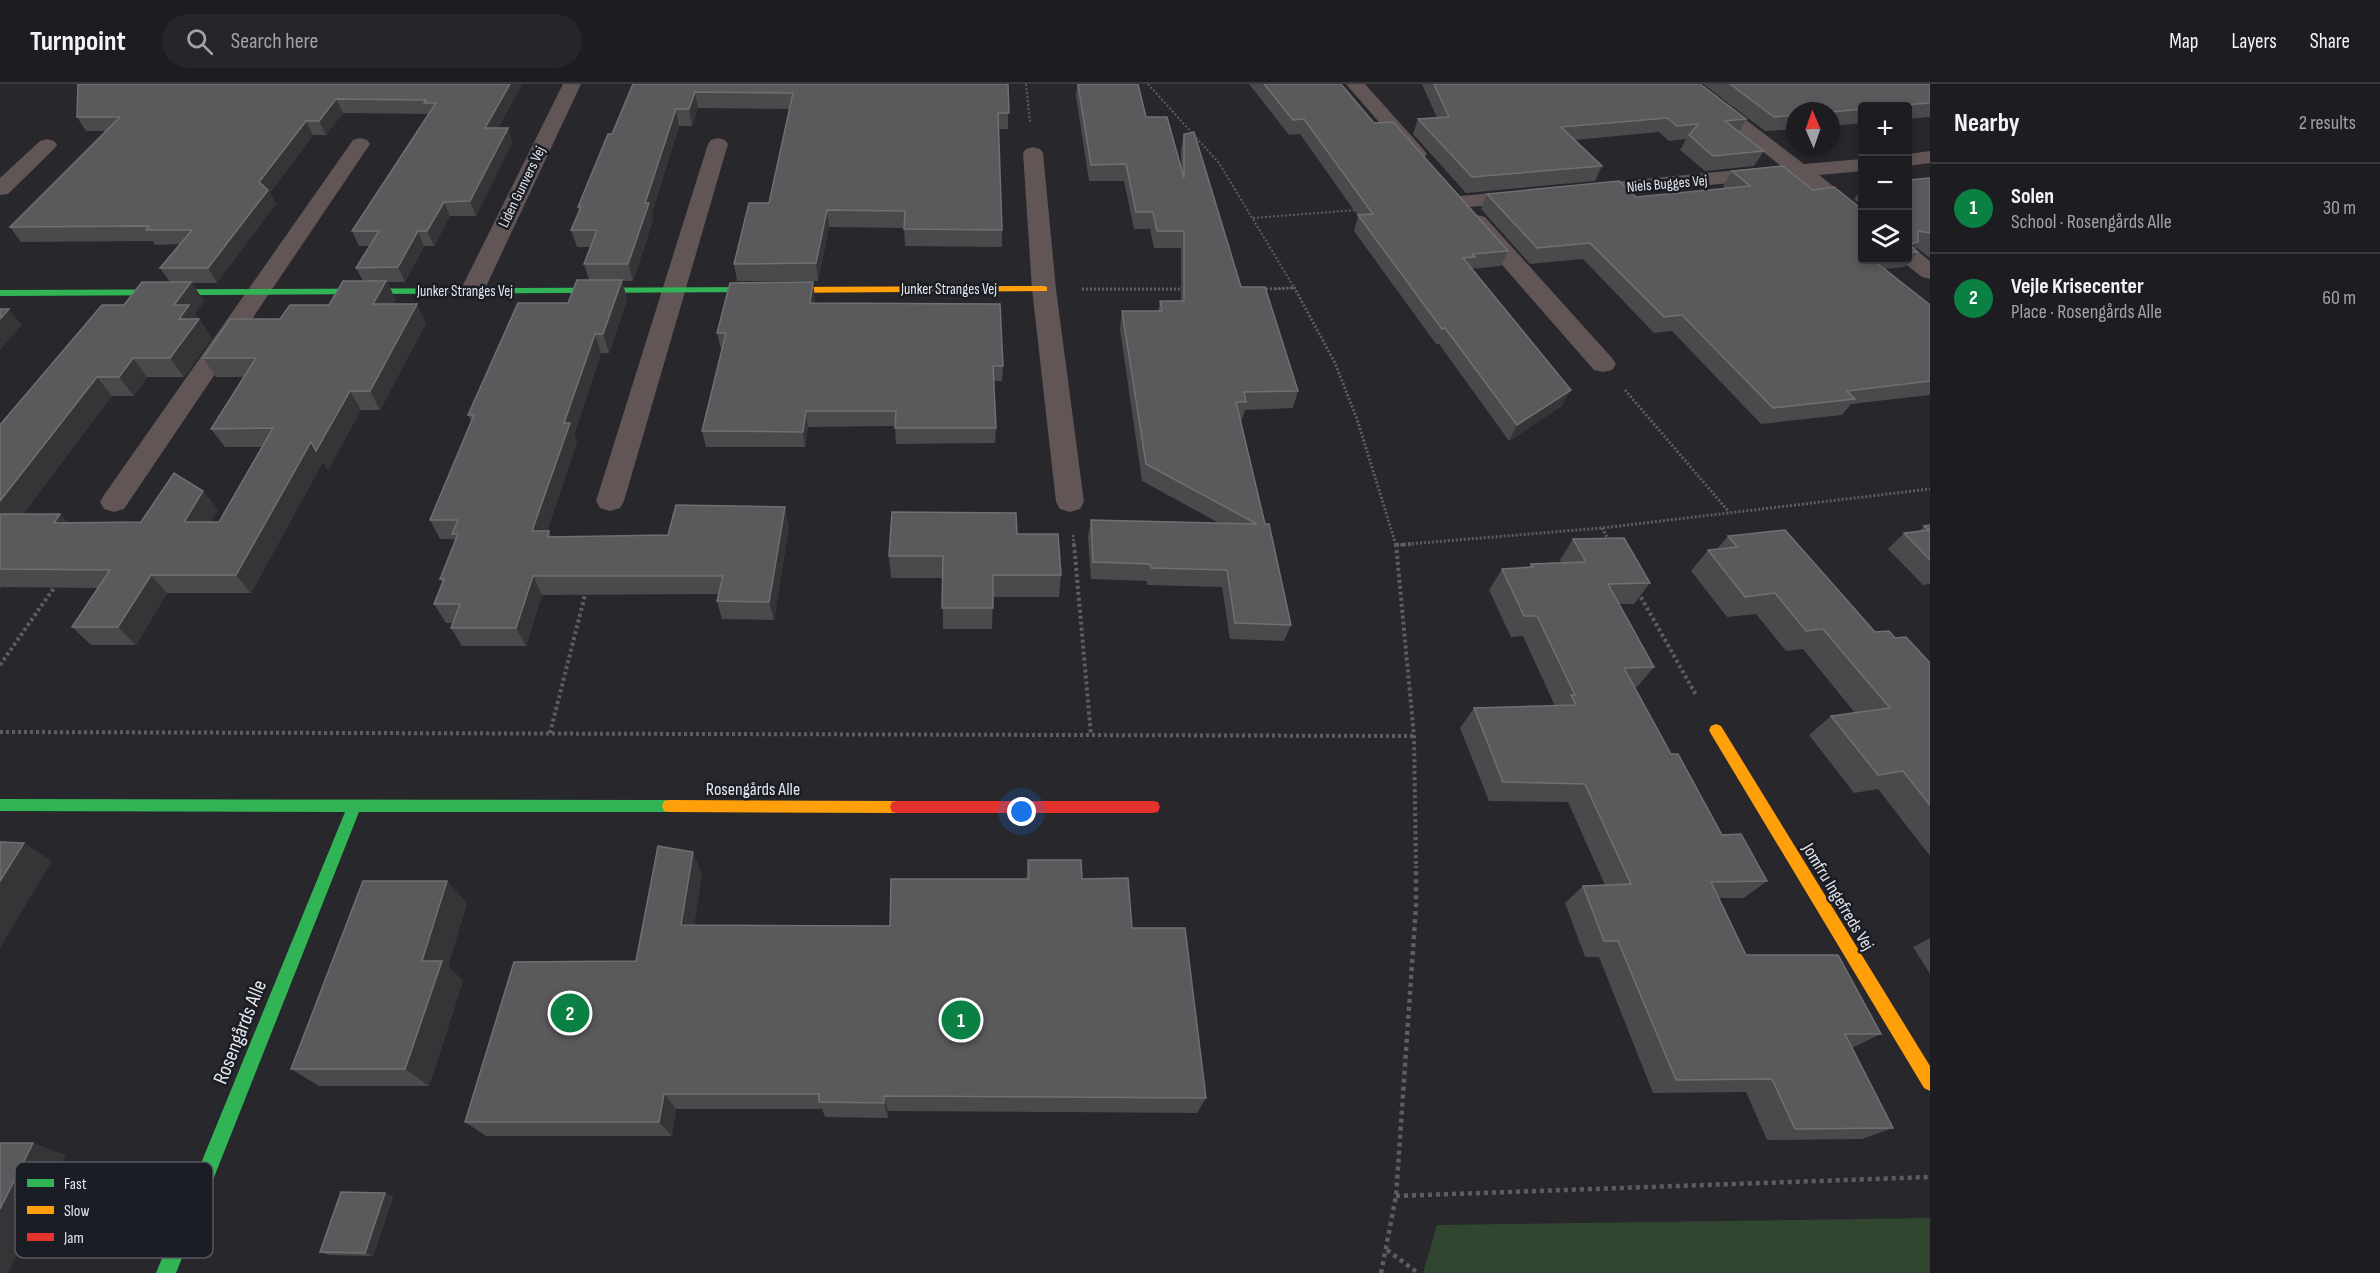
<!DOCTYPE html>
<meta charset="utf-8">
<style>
body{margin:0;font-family:"Sofia Sans Condensed",sans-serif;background:#25262a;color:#f1f3f6}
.controls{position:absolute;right:18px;top:18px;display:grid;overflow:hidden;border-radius:6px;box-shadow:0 3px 9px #0003}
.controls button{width:54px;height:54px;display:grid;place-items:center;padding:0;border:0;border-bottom:2px solid #3b3b3f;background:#1d1d21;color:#f1f3f6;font:30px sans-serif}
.compass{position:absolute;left:1786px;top:18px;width:54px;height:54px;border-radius:50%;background:#1d1d21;box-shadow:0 3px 9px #0003;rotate:358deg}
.you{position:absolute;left:1022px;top:728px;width:21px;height:21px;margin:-15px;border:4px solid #fff;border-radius:50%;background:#1a73e8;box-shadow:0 0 0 9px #1a73e833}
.badge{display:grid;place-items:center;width:39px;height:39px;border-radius:50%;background:#0b8043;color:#fff;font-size:20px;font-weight:700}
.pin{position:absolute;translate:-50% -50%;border:3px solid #fff;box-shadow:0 2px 6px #0006}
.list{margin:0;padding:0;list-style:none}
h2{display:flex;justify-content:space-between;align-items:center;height:78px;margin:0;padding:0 24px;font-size:26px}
h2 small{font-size:20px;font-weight:400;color:#a0a2a5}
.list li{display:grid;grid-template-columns:39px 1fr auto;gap:18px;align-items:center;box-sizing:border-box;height:90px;padding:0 24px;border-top:2px solid #3b3b3f}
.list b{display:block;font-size:22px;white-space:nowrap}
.list p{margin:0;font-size:20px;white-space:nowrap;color:#a0a2a5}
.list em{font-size:20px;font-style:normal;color:#a0a2a5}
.icon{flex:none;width:33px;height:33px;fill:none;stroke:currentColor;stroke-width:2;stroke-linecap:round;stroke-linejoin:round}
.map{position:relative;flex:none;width:1930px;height:1189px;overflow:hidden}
header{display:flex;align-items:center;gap:36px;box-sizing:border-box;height:84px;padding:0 30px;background:#1d1d21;border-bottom:2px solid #3b3b3f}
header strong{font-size:28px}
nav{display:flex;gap:33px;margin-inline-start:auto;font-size:21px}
.search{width:420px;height:54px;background:#25262a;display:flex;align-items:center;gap:15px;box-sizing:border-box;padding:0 21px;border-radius:33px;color:#a0a2a5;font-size:22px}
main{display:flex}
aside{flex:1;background:#1d1d21}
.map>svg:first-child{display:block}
.green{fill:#314630}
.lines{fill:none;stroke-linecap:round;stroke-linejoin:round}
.path-far3{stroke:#625c5f;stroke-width:2;stroke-dasharray:2 2;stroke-linecap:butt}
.path-far2{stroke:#625c5f;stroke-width:3;stroke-dasharray:2 2;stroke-linecap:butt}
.path-far1{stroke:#625c5f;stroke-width:4;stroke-dasharray:3 3;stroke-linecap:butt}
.path{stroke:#625c5f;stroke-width:4.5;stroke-dasharray:4 4;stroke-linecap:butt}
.street{fill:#615556;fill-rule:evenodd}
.fast{fill:#30b455;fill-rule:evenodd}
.slow{fill:#ff9f0a;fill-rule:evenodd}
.jam{fill:#e5322d;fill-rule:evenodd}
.wall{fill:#4a494b;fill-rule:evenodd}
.shaded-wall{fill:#353437}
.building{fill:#5a5a5c;stroke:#707073;stroke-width:1.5}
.labels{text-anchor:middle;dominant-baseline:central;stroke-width:5;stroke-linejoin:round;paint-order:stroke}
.far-street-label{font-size:15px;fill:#e4e6ec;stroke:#1b1d25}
.street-label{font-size:18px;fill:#e4e6ec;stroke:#1b1d25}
.near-street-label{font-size:21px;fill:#e4e6ec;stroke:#1b1d25}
.key{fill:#1b1d25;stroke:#575961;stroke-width:1.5}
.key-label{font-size:16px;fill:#e4e6ec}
</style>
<header>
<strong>Turnpoint</strong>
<div class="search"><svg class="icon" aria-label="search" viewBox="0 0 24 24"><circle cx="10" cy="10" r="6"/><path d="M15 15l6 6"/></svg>Search here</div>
<nav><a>Map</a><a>Layers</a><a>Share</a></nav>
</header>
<main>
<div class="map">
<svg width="1930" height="1189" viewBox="0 0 1930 1189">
<rect width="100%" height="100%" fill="#27272c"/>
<path class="green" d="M 1930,1134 L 1930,1189 L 1423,1189 L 1437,1141 Z"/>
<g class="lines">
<g class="path-far3">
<path d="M 1026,0 L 1030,38"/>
<path d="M 1148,0 L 1219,79 L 1295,205"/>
<path d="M 1253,134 L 1357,126"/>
<path d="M 1275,205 L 1294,204"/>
</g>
<g class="path-far2">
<path d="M 1294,203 L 1335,279 L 1357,335 L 1396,461"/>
<path d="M 1082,205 L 1186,205"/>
<path d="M 1262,205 L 1294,204"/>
<path d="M 1625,306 L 1729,428"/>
<path d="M 1602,444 L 1609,457"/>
<path d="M 1073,451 L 1074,461"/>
<path d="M 1396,461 L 1602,444 L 1930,405"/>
</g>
<g class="path-far1">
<path d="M 1074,460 L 1091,651"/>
<path d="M 1396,460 L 1414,652 L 1416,784"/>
<path d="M 1396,461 L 1413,460"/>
<path d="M 1638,508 L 1696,611"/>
<path d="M 0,581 L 56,501"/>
<path d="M 0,648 L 1414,652"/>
<path d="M 550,649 L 586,507"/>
</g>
<g class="path">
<path d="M 1396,1112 L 1930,1093"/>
<path d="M 1387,1166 L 1418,1189"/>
<path d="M 1381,1189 L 1396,1112 L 1416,822 L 1416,782"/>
</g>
<g class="street">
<path d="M 563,0 L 581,0 L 484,207 L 480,212 L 464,212 L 460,207 Z"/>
<path d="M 1346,0 L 1365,0 L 1424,66 L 1427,70 L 1424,74 L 1410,74 Z"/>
<path d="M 1678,0 L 1699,0 L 1804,80 L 1862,75 L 1862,87 L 1819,91 L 1862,125 L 1862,141 L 1854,140 L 1795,93 L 1580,113 L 1572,112 L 1569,107 L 1572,102 L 1580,101 L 1781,82 Z"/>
<path d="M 360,54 L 367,56 L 370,60 L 124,425 L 114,428 L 104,425 L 100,418 L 104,411 L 353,56 Z"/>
<path d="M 718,54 L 725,56 L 728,60 L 624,417 L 620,424 L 610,427 L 600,424 L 596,417 L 708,60 L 711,56 Z"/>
<path d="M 47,55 L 54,57 L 57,61 L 54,65 L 8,110 L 0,111 L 0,94 L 40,57 Z"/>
<path d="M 1033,63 L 1040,65 L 1043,69 L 1056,205 L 1084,418 L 1080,425 L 1070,428 L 1060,425 L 1056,418 L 1032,205 L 1023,69 L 1026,65 Z"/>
<path d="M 1930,67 L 1930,79 L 1908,82 L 1908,70 Z"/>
<path d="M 1529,106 L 1537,107 L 1540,112 L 1537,117 L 1459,124 L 1451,123 L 1448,118 L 1451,113 L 1459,112 Z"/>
<path d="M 1477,131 L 1485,133 L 1612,274 L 1616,280 L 1612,286 L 1603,288 L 1594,286 L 1469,143 L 1466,138 L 1469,133 Z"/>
<path d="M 1908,164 L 1916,166 L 1930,177 L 1930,195 L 1922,193 L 1900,176 L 1908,176 Z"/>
</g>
<g class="fast">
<path d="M 767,203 L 770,204 L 770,208 L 0,212 L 0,206 Z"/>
<path d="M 0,715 L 669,716 L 674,717 L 676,722 L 674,727 L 669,728 L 359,728 L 176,1189 L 156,1189 L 345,728 L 0,727 Z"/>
</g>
<g class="slow">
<path d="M 1044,202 L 1047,203 L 1047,207 L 767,209 L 762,206 L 767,203 Z"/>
<path d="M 1716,640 L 1721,642 L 1930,982 L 1930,1007 L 1924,1004 L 1711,650 L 1709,646 L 1711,642 Z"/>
<path d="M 669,716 L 897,717 L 902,718 L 904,723 L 902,728 L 897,729 L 669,728 L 664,727 L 662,722 L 664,717 Z"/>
</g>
<path class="jam" d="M 897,717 L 1153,717 L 1158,718 L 1160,723 L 1158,728 L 1153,729 L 897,729 L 892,728 L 890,723 L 892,718 Z"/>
</g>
<g class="wall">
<path d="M 522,0 L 498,44 L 508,44 L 512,59 L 476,132 L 450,132 L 434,162 L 424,162 L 405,198 L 387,198 L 396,216 L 393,220 L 426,239 L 380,326 L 361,326 L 328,386 L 323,378 L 251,509 L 167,509 L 136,561 L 91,561 L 72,543 L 98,504 L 1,503 L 0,505 L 0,341 L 124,221 L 170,198 L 160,184 L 180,160 L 155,161 L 153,157 L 21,158 L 10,143 L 106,47 L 86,47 L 77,33 ZM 343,29 L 428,30 L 352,147 L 359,162 L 370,162 L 356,184 L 363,197 L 329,221 L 280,235 L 203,274 L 216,293 L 244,293 L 211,345 L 225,363 L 262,363 L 219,438 L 210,438 L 218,426 L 203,407 L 141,438 L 68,439 L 60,430 L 23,430 L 112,312 L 134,312 L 147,293 L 184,293 L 212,254 L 195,229 L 204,217 L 192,199 L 217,199 L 276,120 L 270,109 L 313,51 L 326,51 Z"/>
<path d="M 633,0 L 1008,0 L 1008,45 L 998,45 L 1002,146 L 1002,163 L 905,162 L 904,144 L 829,143 L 818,197 L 737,197 L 734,180 L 769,119 L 790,25 L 698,24 L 692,42 L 679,42 L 652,129 L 653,136 L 633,197 L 622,197 L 627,215 L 609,269 L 601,269 L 574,351 L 577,358 L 547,447 L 549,447 L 551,453 L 668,451 L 789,442 L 774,536 L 722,535 L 717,517 L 719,510 L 542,511 L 526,562 L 462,562 L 451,544 L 453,539 L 446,539 L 434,520 L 443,500 L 440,495 L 455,457 L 454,455 L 440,455 L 430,436 L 472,338 L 468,331 L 589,196 L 584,180 L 591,163 L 577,163 L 571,146 L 579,127 L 578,123 L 612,50 Z"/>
<path d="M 1077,0 L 1138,0 L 1146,33 L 1181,83 L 1181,66 L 1184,50 L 1241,203 L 1298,307 L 1293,324 L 1245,326 L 1242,336 L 1240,336 L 1265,440 L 1291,541 L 1284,557 L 1230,555 L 1222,503 L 1147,501 L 1147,497 L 1091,495 L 1088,453 L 1091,436 L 1219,439 L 1142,397 L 1120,245 L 1122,227 L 1158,227 L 1160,217 L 1181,217 L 1181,164 L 1154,164 L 1150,145 L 1134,145 L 1124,97 L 1089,97 L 1076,12 Z"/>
<path d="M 1249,0 L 1341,0 L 1374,39 L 1508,167 L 1501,182 L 1471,185 L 1562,322 L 1509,357 L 1439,260 L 1436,260 L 1354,147 L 1358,132 L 1300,50 L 1289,51 Z"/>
<path d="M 1422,0 L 1700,0 L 1746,35 L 1739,48 L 1764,67 L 1754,82 L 1705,87 L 1680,66 L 1686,55 L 1669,57 L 1659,48 L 1575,56 L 1602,82 L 1595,97 L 1466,109 L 1413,50 L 1418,35 L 1437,34 Z"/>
<path d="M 1703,0 L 1930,0 L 1930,33 L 1908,35 L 1908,22 L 1863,22 L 1863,39 L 1831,42 L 1831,27 L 1795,27 L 1795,45 L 1765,47 Z"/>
<path d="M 1732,87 L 1863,176 L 1908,176 L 1908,96 L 1930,94 L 1930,174 L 1917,164 L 1914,164 L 1918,168 L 1905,183 L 1885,185 L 1930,221 L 1930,311 L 1851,320 L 1842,331 L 1761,340 L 1672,247 L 1654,249 L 1583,175 L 1530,180 L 1481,125 L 1487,110 L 1636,113 L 1726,105 L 1723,102 Z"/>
<path d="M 1863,103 L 1863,123 L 1854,115 Z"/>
<path d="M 815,214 L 814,219 L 1003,282 L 1002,297 L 994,297 L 996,344 L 995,359 L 896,360 L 895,342 L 808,343 L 805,363 L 706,363 L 702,347 L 722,265 L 721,265 L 717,249 Z"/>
<path d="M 1930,441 L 1930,500 L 1923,501 L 1888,465 L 1904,449 L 1918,448 L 1924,442 Z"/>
<path d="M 1017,450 L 1061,491 L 1059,513 L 993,513 L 992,545 L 943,545 L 943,494 L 891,494 L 889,472 Z"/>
<path d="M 1728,452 L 1875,548 L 1895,554 L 1930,579 L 1930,772 L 1878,705 L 1854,709 L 1809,651 L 1831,632 L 1855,629 L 1803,565 L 1786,567 L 1756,530 L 1727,533 L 1691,487 L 1708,466 L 1717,465 Z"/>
<path d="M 1573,455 L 1650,499 L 1634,520 L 1619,520 L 1654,583 L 1637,603 L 1634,603 L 1671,670 L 1722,751 L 1767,797 L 1744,814 L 1719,814 L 1746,871 L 1881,950 L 1852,964 L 1893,1044 L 1862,1055 L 1767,1056 L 1746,1008 L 1653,1009 L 1599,873 L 1585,873 L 1565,819 L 1583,802 L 1605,801 L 1568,718 L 1489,717 L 1460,644 L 1474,624 L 1555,622 L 1523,552 L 1511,553 L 1489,506 L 1502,485 L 1528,484 L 1531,480 L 1561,478 L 1560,476 Z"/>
<path d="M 1028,776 L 1082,795 L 1132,844 L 1206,1014 L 1197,1029 L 888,1027 L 888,1034 L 825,1033 L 822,1025 L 676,1025 L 672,1052 L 486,1052 L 465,1038 L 636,877 L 702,790 L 694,841 L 890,842 L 1026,795 Z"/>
<path d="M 467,819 L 448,882 L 463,897 L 429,1002 L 319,1002 L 291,985 Z"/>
<path d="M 1930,854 L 1930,890 L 1913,863 Z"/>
<path d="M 385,1109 L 393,1113 L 373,1172 L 329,1171 L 320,1168 Z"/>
</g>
<g class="shaded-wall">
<path d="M 510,0 L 522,0 L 490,59 L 485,44 Z"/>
<path d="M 695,8 L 698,24 L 692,42 L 689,25 Z"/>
<path d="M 336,15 L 343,29 L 326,51 L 319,37 Z"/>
<path d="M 676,25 L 679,42 L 652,129 L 653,136 L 633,197 L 628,180 L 645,119 Z"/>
<path d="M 306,37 L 313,51 L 270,109 L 276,120 L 217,199 L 208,184 L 259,98 Z"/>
<path d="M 508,44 L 512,59 L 476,132 L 470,117 Z"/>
<path d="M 444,118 L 450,132 L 434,162 L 427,147 Z"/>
<path d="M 827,126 L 829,143 L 818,197 L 816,179 Z"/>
<path d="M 418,147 L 424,162 L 405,198 L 398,183 Z"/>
<path d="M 1918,158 L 1910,168 L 1910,161 Z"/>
<path d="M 622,196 L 627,215 L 609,269 L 603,250 Z"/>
<path d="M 386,197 L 396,216 L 383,239 L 373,220 Z"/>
<path d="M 191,198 L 204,217 L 195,229 L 212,254 L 184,293 L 170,274 L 179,235 L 174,221 Z"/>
<path d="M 813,198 L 815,214 L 812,234 L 810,219 Z"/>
<path d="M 417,220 L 426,239 L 380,326 L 370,307 Z"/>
<path d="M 9,225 L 22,241 L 0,266 L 0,235 Z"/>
<path d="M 595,250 L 601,269 L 574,351 L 577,358 L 541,465 L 532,447 L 564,339 Z"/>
<path d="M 133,274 L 147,293 L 134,312 L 119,293 Z"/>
<path d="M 97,293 L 112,312 L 9,449 L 0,440 L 0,417 Z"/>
<path d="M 1571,306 L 1562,322 L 1509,357 L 1517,341 Z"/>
<path d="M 350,307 L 361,326 L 328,386 L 323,378 L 251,509 L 236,491 L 311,358 Z"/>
<path d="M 806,327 L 808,343 L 805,363 L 803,348 Z"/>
<path d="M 203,407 L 218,426 L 199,457 L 184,438 Z"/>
<path d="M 785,423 L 789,442 L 774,536 L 769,518 Z"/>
<path d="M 60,430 L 78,449 L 54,439 Z"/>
<path d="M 151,491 L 167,509 L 136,561 L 118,543 Z"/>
<path d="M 533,492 L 542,511 L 526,562 L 516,544 Z"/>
<path d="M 24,759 L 52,777 L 0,864 L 0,797 Z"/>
<path d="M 693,768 L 702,790 L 691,861 L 681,841 Z"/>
<path d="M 447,797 L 467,819 L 448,882 L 463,897 L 429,1002 L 405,985 L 422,877 Z"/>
<path d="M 664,1010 L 676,1025 L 672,1052 L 659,1038 Z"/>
<path d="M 884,1012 L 888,1027 L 888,1034 L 884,1019 Z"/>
<path d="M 33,1059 L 66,1071 L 8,1189 L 0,1189 L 0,1125 Z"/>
<path d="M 385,1109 L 393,1113 L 373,1172 L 365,1169 Z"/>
</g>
<g class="building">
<path d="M 78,0 L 510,0 L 485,44 L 508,44 L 470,117 L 444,118 L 427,147 L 418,147 L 398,183 L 356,184 L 379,147 L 352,147 L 436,19 L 424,19 L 426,16 L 336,15 L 319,37 L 306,37 L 259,98 L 268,106 L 208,184 L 160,184 L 192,146 L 146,146 L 149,142 L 10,143 L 120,33 L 77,33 Z"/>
<path d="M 633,0 L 1008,0 L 1009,29 L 998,29 L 1002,146 L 904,145 L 905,127 L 827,126 L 816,179 L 734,180 L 749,119 L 769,119 L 793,9 L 695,8 L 689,25 L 676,25 L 645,119 L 649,119 L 628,180 L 584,180 L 597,146 L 571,146 L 581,123 L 578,123 L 608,50 L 612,50 Z"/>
<path d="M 1078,0 L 1138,0 L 1146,33 L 1167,33 L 1184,94 L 1184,50 L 1194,48 L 1241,203 L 1265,203 L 1298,307 L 1244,308 L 1246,318 L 1236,318 L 1265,440 L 1269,440 L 1291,541 L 1235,539 L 1227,486 L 1151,484 L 1150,480 L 1093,478 L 1091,436 L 1257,440 L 1146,380 L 1122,227 L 1162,227 L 1160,217 L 1184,217 L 1184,147 L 1157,147 L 1153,128 L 1136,128 L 1126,80 L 1091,81 Z"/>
<path d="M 1264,0 L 1341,0 L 1374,39 L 1393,38 L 1508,167 L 1472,170 L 1475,173 L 1463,174 L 1571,306 L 1517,341 L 1445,244 L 1442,245 L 1358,131 L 1373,130 L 1304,35 L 1293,36 Z"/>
<path d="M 1434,0 L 1700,0 L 1746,35 L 1725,37 L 1764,67 L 1713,72 L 1689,51 L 1698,40 L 1677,42 L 1667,34 L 1561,43 L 1602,82 L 1472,93 L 1418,35 L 1449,33 Z"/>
<path d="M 1730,0 L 1930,0 L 1930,19 L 1889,22 L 1863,22 L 1863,25 L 1831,28 L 1795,27 L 1795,31 L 1774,33 Z"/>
<path d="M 1783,82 L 1813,106 L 1834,103 L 1863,126 L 1863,176 L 1873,176 L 1930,221 L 1930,297 L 1847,307 L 1855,315 L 1773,324 L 1682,231 L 1664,233 L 1590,159 L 1537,164 L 1487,110 L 1619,97 L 1636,113 L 1750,102 L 1732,87 Z"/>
<path d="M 1930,94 L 1930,149 L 1918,147 L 1918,158 L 1910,161 L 1918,168 L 1908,169 L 1908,96 Z"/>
<path d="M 577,196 L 622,196 L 603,250 L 595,250 L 564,339 L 570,339 L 532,447 L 549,447 L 547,453 L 668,451 L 676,421 L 785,423 L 769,518 L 717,517 L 723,492 L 533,492 L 516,544 L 451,544 L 460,520 L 434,520 L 444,495 L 440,495 L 458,450 L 452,450 L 458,436 L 430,436 L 474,331 L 468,331 L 518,219 L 568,219 Z"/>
<path d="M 343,197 L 386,197 L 373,220 L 417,220 L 370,307 L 350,307 L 316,367 L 311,358 L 236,491 L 151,491 L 118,543 L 72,543 L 110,486 L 0,485 L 0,430 L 60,430 L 54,439 L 141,438 L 174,389 L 203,407 L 184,438 L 219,438 L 273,344 L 211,345 L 256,274 L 203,274 L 230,235 L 280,235 L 290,221 L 329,221 Z"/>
<path d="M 142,198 L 191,198 L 174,221 L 189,221 L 179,235 L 199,235 L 170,274 L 133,274 L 119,293 L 97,293 L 0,417 L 0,341 L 102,221 L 124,221 Z"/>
<path d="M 813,198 L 810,219 L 1000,220 L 1003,282 L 993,282 L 996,344 L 895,344 L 896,327 L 806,327 L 803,348 L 702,347 L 726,249 L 717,249 L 730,199 Z"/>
<path d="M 0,225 L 9,225 L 0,235 Z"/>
<path d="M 892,428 L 1016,429 L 1017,450 L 1058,450 L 1061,491 L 993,491 L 993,524 L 942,524 L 943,472 L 889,472 Z"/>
<path d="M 1930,441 L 1930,476 L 1904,449 L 1929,446 L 1924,442 Z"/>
<path d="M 1785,446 L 1875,548 L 1889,547 L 1895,554 L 1906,553 L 1930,579 L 1930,721 L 1903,687 L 1878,691 L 1831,632 L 1890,624 L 1823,545 L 1806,547 L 1775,509 L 1745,513 L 1708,466 L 1737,463 L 1728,452 Z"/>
<path d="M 1624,454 L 1650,499 L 1608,500 L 1654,583 L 1624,584 L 1671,670 L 1678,670 L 1722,751 L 1741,750 L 1767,797 L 1711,798 L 1746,871 L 1838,871 L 1881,950 L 1845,950 L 1893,1044 L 1795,1045 L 1772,995 L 1676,996 L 1618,857 L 1604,857 L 1583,802 L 1631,800 L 1585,700 L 1503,698 L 1474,624 L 1576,621 L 1571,611 L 1575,611 L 1537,532 L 1524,532 L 1502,485 L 1533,483 L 1531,480 L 1586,478 L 1573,455 Z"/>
<path d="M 0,758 L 24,759 L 0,797 Z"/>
<path d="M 658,762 L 693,768 L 681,841 L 890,842 L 891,795 L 1029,795 L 1028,776 L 1081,776 L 1082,795 L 1128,794 L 1132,844 L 1185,844 L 1206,1014 L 884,1012 L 884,1019 L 819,1018 L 819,1010 L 664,1010 L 659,1038 L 465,1038 L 514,878 L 636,877 Z"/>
<path d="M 363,797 L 447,797 L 422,877 L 442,877 L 405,985 L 291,985 Z"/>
<path d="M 0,1059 L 33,1059 L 0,1125 Z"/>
<path d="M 341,1108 L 385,1109 L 365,1169 L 320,1168 Z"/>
</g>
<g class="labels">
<g class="far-street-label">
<text transform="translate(1667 100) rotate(-5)">Niels Bugges Vej</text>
<text transform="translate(522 103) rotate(-64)">Liden Gunvers Vej</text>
<text x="949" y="205">Junker Stranges Vej</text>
<text x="465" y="207">Junker Stranges Vej</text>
</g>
<g class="street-label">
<text x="753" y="705">Rosengårds Alle</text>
<text transform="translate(1838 813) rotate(59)">Jomfru Ingefreds Vej</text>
</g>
<g class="near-street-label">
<text transform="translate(240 948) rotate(-68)">Rosengårds Alle</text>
</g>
</g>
<rect x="15" y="1078" width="198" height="96" rx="9" class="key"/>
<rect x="27" y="1095" width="27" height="8" fill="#30b455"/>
<rect x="27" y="1122" width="27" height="8" fill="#ff9f0a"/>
<rect x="27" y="1149" width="27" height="8" fill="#e5322d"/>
<g class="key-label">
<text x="64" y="1105">Fast</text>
<text x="64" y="1132">Slow</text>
<text x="64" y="1159">Jam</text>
</g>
</svg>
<div class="controls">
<button>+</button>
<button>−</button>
<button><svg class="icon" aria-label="layers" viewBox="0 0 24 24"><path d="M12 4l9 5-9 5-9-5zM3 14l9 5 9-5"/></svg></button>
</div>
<svg class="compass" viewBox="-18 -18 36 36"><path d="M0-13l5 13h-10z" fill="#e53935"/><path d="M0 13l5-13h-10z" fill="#a0a2a5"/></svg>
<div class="you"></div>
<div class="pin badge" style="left:961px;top:936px">1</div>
<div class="pin badge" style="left:570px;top:929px">2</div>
</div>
<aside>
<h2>Nearby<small>2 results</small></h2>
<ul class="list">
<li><span class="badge">1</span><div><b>Solen</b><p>School · Rosengårds Alle</p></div><em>30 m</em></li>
<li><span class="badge">2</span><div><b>Vejle Krisecenter</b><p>Place · Rosengårds Alle</p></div><em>60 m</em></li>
</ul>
</aside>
</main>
